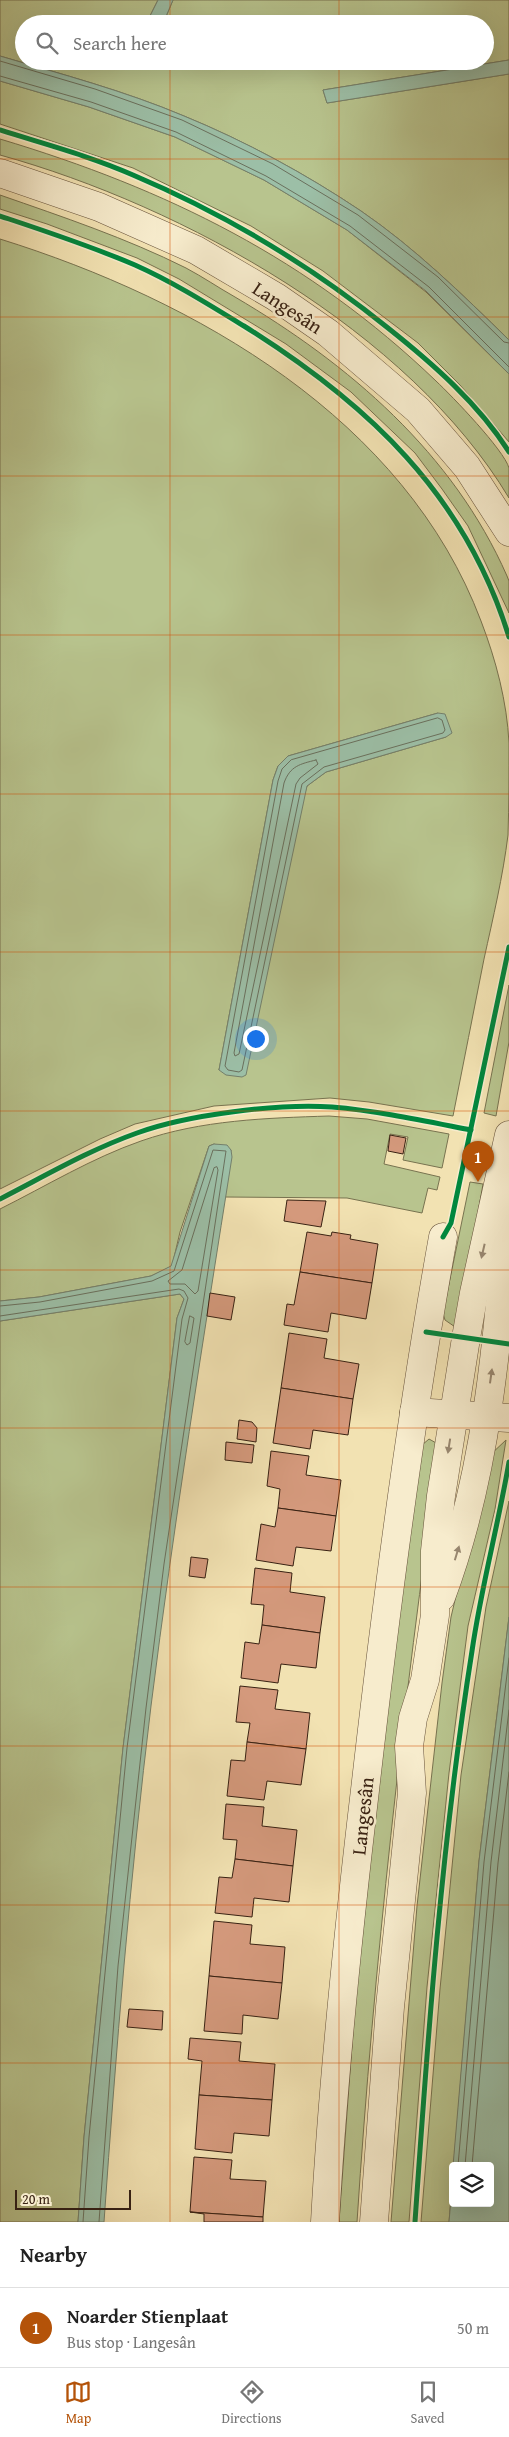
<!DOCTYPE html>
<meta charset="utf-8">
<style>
body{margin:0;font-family:"Gentium Book Plus",serif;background:#f2f2f2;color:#222}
.controls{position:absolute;right:15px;bottom:15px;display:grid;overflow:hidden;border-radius:5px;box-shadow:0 5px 20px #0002}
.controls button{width:45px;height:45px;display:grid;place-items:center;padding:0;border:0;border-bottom:1px solid #e0e0e0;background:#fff;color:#222;font:25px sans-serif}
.scale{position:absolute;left:15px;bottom:12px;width:116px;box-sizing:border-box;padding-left:5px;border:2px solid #392213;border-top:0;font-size:14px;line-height:18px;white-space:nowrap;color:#392213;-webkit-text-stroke:4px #f7eccd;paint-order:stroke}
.you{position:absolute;left:255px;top:1038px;width:18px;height:18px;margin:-12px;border:4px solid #fff;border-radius:50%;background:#1a73e8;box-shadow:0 0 0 8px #1a73e833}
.badge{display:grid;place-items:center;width:32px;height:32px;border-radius:50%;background:#b45309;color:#fff;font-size:16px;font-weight:700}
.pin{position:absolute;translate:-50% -41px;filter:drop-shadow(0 1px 2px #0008)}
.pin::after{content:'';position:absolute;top:26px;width:18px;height:15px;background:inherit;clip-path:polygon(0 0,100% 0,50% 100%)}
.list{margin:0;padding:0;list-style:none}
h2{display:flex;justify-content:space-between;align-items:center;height:65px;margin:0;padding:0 20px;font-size:21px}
h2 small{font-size:16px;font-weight:400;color:#767676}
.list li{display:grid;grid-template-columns:32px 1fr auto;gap:15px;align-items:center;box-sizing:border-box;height:80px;padding:0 20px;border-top:1px solid #e0e0e0}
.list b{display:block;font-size:19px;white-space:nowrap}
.list p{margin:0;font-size:16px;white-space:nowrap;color:#767676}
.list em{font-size:16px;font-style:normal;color:#767676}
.icon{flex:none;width:28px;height:28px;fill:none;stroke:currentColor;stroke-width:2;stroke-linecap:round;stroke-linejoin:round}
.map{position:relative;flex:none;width:509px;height:2222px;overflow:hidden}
.search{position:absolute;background:#fff;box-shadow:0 5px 20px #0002;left:15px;right:15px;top:15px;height:55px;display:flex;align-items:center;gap:12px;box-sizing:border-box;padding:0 18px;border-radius:28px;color:#767676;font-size:19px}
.sheet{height:145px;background:#fff}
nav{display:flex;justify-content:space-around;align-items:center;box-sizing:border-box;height:70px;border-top:1px solid #e0e0e0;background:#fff;font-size:14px;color:#767676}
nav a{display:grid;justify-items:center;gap:2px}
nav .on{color:#b45309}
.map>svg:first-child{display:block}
.green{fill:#b8c48e;stroke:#787350;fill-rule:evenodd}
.water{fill:#9cbfa7;stroke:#74806c}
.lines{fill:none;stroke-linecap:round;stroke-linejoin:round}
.shore{stroke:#6a705d;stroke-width:1}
.building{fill:#d4997c;stroke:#392213}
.minor-casing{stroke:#67523b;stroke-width:29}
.minor{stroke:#f7eccd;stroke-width:28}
.cycleway-casing{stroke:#f7eccd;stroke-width:8}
.cycleway{stroke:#00873e;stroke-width:5}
.oneway{fill:#988770}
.grid{fill:none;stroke:#d6540d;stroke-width:1;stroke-opacity:0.55}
.labels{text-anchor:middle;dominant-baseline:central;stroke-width:5;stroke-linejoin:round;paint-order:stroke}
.street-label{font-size:20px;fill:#392213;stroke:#f7eccd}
</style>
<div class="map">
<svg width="509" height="2222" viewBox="0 0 509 2222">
<rect width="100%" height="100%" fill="#f2e2b2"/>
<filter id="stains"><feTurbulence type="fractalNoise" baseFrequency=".004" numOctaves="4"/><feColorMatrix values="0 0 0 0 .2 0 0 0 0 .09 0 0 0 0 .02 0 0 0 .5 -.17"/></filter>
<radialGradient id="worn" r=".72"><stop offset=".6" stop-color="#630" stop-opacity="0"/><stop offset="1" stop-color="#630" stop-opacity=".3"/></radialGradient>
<g class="green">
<path d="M 0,0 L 158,0 L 146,24 L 24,24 L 24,61 L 485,61 L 485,24 L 163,24 L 173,0 L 509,0 L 509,60 L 323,90 L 327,103 L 509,74 L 509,340 C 462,294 415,248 361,211 C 306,174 245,141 184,116 C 125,91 61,74 0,56 Z"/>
<path d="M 0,81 L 89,107 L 175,137 L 264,180 L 347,230 L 426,292 L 509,374 L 509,442 L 460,385 L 418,343 L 323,271 L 251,226 L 133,168 L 0,124 Z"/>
<path d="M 0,139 C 167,189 309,259 436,381 C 452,396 504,450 509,468 C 509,477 509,489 509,498 C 409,331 184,206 0,155 Z"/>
<path d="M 0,195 C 63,217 126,238 186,268 C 203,277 219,288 235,297 C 349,364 453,453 507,576 L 509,581 L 509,613 L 468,526 L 442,489 L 415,453 L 351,392 L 286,344 L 179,279 L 137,258 L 47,224 L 0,209 Z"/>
<path d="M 0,239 C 196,300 405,419 481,621 C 496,660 507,702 509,743 C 509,773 509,805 508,835 C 503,876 493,918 484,959 C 474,1011 463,1064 453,1116 L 369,1102 L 330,1098 L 214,1106 L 135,1124 L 100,1139 L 0,1189 ZM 438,713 L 446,737 L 326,772 L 307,786 L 219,1070 L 273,780 L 278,766 L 288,756 Z"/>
<path d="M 509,985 L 509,1042 L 496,1116 L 484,1113 Z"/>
<path d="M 329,1116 L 367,1119 L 449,1134 L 442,1168 L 403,1160 L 408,1137 L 390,1134 L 384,1164 L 440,1177 L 437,1190 L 428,1188 L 422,1213 L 347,1198 L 225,1197 L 231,1150 L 214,1144 L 209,1146 L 180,1232 L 172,1266 L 151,1276 L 39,1297 L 0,1301 L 0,1209 C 46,1186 92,1158 141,1141 C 201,1120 267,1118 329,1116 Z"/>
<path d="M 470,1182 L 483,1184 L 458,1329 L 445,1320 L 443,1313 Z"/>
<path d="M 180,1294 L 184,1299 L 177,1318 L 123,1748 L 84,2137 L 78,2222 L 0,2222 L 0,1321 Z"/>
<path d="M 429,1439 L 438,1444 L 439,1450 C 403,1707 374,1963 357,2222 L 339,2222 L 355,2004 L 390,1676 L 422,1445 Z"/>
<path d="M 506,1440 L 495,1509 L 468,1626 L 449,1773 L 427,1987 L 409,2222 L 391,2222 L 417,1906 L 442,1683 L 451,1617 L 489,1456 Z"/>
<path d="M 509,1501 L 509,1617 L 479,1861 L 449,2222 L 421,2222 L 440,1989 L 461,1775 L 486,1607 Z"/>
</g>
<g class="water">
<path d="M 158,0 L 173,0 L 164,21 L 163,24 L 146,24 Z"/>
<path d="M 0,56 C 61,74 125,91 184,116 C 245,141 306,174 361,211 C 415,248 462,294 509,340 L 509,374 L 426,291 L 347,230 L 264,180 L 175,137 L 89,107 L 0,81 Z"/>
<path d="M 509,60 L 509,74 L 327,103 L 323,90 Z"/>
<path d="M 438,713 L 445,714 L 452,733 L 446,737 L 326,772 L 307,786 L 246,1075 L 242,1077 L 226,1075 L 219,1070 L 273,780 L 278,766 L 288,756 Z"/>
<path d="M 214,1144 L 227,1145 L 231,1150 L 232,1157 C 203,1340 174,1523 151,1706 C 130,1878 116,2050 104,2222 L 78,2222 L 84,2137 L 123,1748 L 177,1318 L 184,1299 L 180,1294 L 0,1321 L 0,1301 L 39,1297 L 151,1276 L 171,1266 L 209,1146 Z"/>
<path d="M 509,1617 L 509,2222 L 449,2222 L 453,2175 L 453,2203 L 490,2203 L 490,2166 L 453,2166 L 479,1861 Z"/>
</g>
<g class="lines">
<g class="shore">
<path d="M 0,61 L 95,89 L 182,120 L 273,164 L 358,215 L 438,277 L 504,342 L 509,343"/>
<path d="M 0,76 L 91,102 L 176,132 L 266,176 L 350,226 L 429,287 L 509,367"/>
<path d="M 438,718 L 442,720 L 445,730 L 443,733 L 324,767 L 302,784 L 242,1070 L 239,1072 L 228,1070 L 225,1066 L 278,781 L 282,769 L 291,760 Z"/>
<path d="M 316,760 L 318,764 L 300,778 L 296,784 L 239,1054 L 235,1056 L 234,1053 L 284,783 C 290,766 300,764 316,760 Z"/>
<path d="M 217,1167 L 218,1170 L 198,1291 L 195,1294 L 185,1284 L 170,1284 L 168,1281 L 182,1270 L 214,1168 Z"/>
<path d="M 0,1306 L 40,1302 L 152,1281 L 174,1271 L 213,1150 L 226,1151 L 164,1564 L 146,1708 L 118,1966 L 99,2222"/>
<path d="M 0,1316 L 179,1289 L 184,1291 L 188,1298 L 182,1319 L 127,1748 L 89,2137 L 83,2222"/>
<path d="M 190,1316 L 194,1318 L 190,1343 L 187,1345 L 185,1342 Z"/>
<path d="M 458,2166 L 484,1862 L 509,1658"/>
<path d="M 465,2166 L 491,1862 L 509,1710"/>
<path d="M 472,2166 L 498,1863 L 509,1772"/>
</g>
</g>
<g class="building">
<path d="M 390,1135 L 406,1138 L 403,1154 L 388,1151 Z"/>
<path d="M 287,1200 L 326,1201 L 321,1227 L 284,1221 Z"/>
<path d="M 307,1232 L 331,1236 L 332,1232 L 351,1235 L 350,1239 L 378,1244 L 372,1283 L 300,1272 Z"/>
<path d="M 300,1272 L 372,1283 L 366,1319 L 331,1313 L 328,1332 L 284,1325 L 287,1304 L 294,1305 Z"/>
<path d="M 210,1293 L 235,1297 L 231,1320 L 207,1316 Z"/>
<path d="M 289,1333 L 327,1339 L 324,1358 L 359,1364 L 353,1399 L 281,1388 Z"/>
<path d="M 281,1388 L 353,1399 L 348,1435 L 313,1430 L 310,1449 L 273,1443 Z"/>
<path d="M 239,1420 L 252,1422 L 257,1428 L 256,1442 L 237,1439 Z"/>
<path d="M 226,1442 L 254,1445 L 252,1463 L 225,1460 Z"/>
<path d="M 271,1451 L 309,1456 L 306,1475 L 341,1480 L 336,1516 L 278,1508 L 280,1489 L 267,1486 Z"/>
<path d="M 278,1508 L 336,1516 L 331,1551 L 296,1547 L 293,1566 L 256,1560 L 261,1524 L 275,1527 Z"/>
<path d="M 191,1557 L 208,1559 L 205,1578 L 189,1576 Z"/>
<path d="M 255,1568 L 292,1573 L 290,1592 L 325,1597 L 320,1633 L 262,1625 L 264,1605 L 251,1604 Z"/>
<path d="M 262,1625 L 320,1633 L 316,1668 L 281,1664 L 278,1683 L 241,1678 L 245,1642 L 259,1644 Z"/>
<path d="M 240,1686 L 278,1690 L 275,1709 L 310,1713 L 306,1749 L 247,1742 L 250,1723 L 236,1722 Z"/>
<path d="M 247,1742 L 306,1749 L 301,1785 L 267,1781 L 264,1800 L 227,1796 L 231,1760 L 245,1761 Z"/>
<path d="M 226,1804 L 264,1807 L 262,1826 L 297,1830 L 293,1866 L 235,1859 L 237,1840 L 223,1839 Z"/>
<path d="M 235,1859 L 293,1866 L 289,1902 L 254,1898 L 252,1917 L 215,1913 L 219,1877 L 232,1878 Z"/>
<path d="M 214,1921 L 252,1925 L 250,1944 L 285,1947 L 282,1983 L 209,1976 Z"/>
<path d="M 209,1976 L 282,1983 L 278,2019 L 243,2015 L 242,2034 L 204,2031 Z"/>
<path d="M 129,2009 L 163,2011 L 162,2030 L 127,2027 Z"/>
<path d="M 190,2038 L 241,2042 L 239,2061 L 275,2064 L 272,2100 L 199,2095 L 202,2061 L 188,2059 Z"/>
<path d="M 199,2095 L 272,2100 L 269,2136 L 234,2133 L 232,2153 L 195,2149 Z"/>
<path d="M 194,2157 L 232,2160 L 230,2179 L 266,2181 L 263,2217 L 190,2212 Z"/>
<path d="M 190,2212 L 263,2217 L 263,2222 L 204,2222 L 204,2214 Z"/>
</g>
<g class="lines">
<g class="minor-casing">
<g id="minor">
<path d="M 0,173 L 99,207 L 196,250 L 276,297 L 328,333 L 418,410 L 467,467 L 509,532"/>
<path d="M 414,1412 L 509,1418"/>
<path d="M 441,1597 C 488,1472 498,1336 508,1205"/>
<path d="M 325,2222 C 333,2078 348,1933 365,1790 C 386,1605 410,1420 443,1237"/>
<path d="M 374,2222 L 390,2007 L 412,1793 L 409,1746 L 413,1718 L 425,1680 L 435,1615 L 435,1551 L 441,1496 L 466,1338 L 474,1293 L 509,1135"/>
</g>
</g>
<use href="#minor" class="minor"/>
<g class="cycleway-casing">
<g id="cycleway">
<path d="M 0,130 C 44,144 90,156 133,175 C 225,214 310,265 388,328 C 432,363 479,404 509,452"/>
<path d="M 0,216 C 45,231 91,246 135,265 C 173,282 208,304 244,326 C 367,403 465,494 509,637"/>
<path d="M 0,1199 C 45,1176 89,1150 137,1133 C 186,1115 280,1103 332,1107 C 379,1111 425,1121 471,1130"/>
<path d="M 443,1237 L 451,1223 L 509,947"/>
<path d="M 426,1332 L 509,1344"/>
<path d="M 415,2222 C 428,2032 442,1840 472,1651 C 481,1588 498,1526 509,1462"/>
</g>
</g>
<use href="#cycleway" class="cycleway"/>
</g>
<defs><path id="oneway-solid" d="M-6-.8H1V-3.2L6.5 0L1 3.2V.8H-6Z" transform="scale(1.25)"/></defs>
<g class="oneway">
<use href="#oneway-solid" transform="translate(483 1251) rotate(103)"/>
<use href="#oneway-solid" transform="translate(491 1376) rotate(-82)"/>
<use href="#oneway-solid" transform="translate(449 1446) rotate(99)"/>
<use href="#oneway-solid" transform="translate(457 1553) rotate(-73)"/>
</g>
<path class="grid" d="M 170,0 L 170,24M 339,0 L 339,24M 170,61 L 170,2222M 339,61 L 339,2222M 0,159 L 509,159M 0,317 L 509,317M 0,476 L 509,476M 0,635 L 509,635M 0,794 L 509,794M 0,952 L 509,952M 0,1111 L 509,1111M 0,1270 L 509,1270M 0,1428 L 509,1428M 0,1587 L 509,1587M 0,1746 L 509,1746M 0,1905 L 509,1905M 0,2063 L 509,2063"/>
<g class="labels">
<g class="street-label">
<text transform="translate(288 307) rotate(33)">Langesân</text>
<text transform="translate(362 1816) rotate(-84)">Langesân</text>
</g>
</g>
<rect width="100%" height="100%" filter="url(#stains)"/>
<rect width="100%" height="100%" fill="url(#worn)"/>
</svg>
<div class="controls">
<button><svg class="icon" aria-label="layers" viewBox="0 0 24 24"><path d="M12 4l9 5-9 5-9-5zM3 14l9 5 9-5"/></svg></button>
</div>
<div class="scale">20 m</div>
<div class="you"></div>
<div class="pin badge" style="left:478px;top:1182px">1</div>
<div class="search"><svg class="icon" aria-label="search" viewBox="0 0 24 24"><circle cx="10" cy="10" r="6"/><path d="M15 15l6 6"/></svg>Search here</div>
</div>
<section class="sheet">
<h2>Nearby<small></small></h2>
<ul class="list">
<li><span class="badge">1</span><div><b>Noarder Stienplaat</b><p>Bus stop · Langesân</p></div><em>50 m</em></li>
</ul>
</section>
<nav>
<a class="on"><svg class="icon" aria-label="map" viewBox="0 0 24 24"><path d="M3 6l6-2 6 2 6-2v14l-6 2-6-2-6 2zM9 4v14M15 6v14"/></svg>Map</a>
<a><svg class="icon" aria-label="directions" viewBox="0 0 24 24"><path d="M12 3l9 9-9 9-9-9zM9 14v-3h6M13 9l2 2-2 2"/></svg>Directions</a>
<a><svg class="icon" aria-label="saved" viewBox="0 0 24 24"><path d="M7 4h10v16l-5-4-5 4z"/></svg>Saved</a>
</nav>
